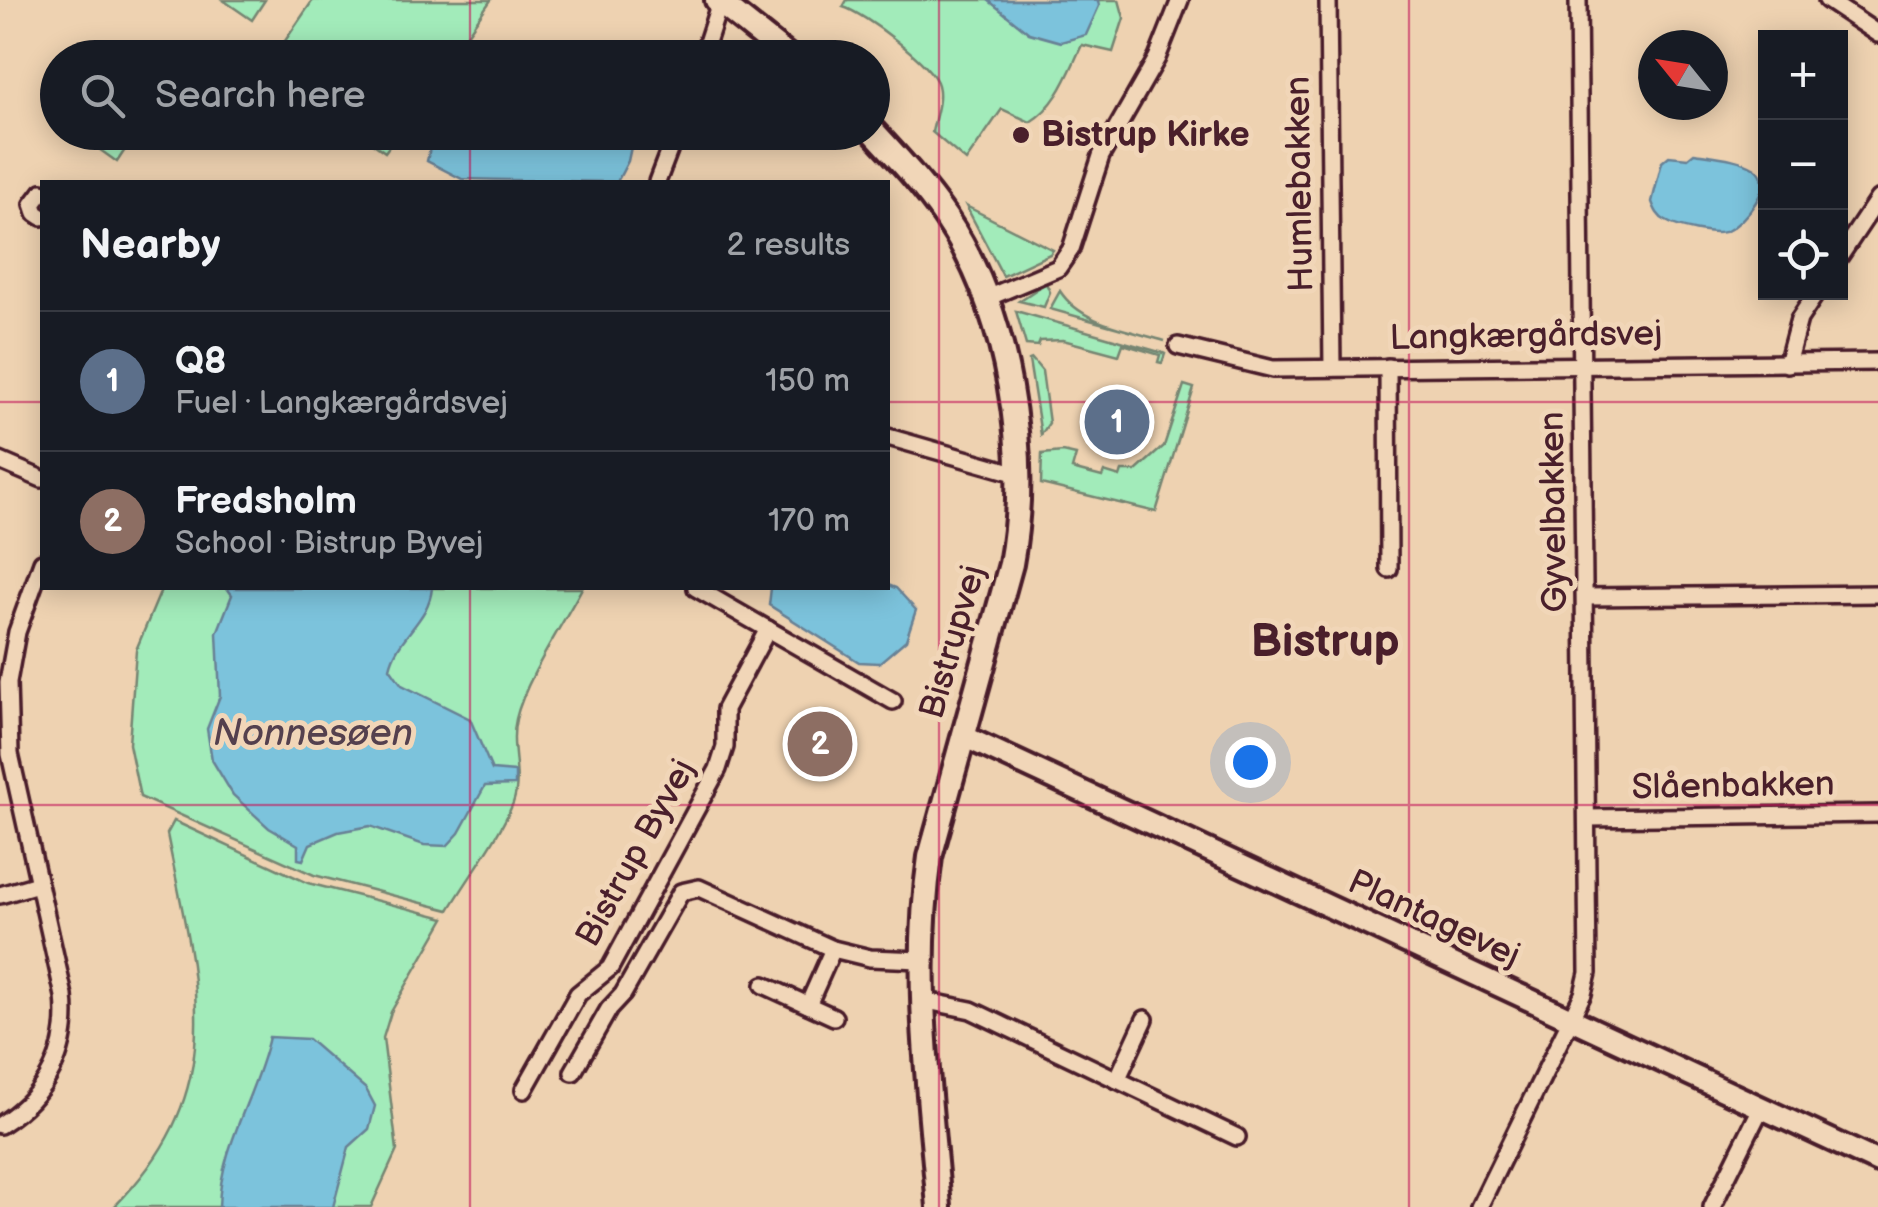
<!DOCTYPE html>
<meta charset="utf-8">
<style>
body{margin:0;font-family:"Balsamiq Sans",sans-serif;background:#20242c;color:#f1f3f6}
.controls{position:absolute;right:30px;top:30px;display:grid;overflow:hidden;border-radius:0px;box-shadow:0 5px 25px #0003}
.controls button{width:90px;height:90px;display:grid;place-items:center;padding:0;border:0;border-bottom:2px solid #363941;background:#171b24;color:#f1f3f6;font:50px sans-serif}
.compass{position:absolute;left:1638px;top:30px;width:90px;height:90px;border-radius:50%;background:#171b24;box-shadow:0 5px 25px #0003;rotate:300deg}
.you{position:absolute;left:1250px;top:762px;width:35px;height:35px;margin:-25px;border:8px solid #fff;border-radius:50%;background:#1a73e8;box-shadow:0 0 0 15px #1a73e833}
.badge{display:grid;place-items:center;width:65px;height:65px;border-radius:50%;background:#7c3aed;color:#fff;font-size:32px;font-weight:700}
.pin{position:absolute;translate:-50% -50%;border:5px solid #fff;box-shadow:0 2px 10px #0006}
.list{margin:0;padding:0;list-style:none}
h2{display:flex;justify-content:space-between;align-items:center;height:130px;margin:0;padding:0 40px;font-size:42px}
h2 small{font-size:32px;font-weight:400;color:#9ea1a6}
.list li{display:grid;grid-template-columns:65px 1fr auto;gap:30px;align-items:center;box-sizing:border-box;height:140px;padding:0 40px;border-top:2px solid #363941}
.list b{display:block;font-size:38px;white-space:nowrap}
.list p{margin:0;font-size:32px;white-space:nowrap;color:#9ea1a6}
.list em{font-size:32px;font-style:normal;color:#9ea1a6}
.icon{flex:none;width:55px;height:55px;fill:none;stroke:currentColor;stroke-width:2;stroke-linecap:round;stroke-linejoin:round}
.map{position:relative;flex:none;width:1878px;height:1207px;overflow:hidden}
.search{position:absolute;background:#171b24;box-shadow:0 5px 25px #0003;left:40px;top:40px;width:850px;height:110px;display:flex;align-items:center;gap:25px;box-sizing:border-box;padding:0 35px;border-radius:55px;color:#9ea1a6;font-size:38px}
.panel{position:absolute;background:#171b24;box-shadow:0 5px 25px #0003;left:40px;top:180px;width:850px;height:410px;border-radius:0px}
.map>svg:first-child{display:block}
.green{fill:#a2ebba;stroke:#768572;stroke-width:2.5}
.water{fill:#7cc3dc;stroke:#688195;stroke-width:2.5}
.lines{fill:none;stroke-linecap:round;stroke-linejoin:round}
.minor-casing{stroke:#4a1f2b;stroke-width:22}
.tertiary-casing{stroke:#4a1f2b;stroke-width:28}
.secondary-casing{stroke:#4a1f2b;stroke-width:30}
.minor{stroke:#f1d6b8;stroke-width:15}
.tertiary{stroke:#f1d6b8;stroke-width:20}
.secondary{stroke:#f1d6b8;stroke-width:22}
.grid{fill:none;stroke:#c2185b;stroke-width:2.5;stroke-opacity:0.55}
.poi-dot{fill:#4a1f2b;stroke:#f1d6b8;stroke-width:4}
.labels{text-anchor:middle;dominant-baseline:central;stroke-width:10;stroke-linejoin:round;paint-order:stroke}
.poi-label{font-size:35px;font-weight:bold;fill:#4a1f2b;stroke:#f1d6b8;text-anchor:start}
.street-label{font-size:35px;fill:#4a1f2b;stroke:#f1d6b8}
.water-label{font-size:38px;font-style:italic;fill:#54404e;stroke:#f1d6b8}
.district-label{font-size:45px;font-weight:bold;fill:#4a1f2b;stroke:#f1d6b8}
</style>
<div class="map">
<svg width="1878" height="1207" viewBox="0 0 1878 1207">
<rect width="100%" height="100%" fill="#eed2b1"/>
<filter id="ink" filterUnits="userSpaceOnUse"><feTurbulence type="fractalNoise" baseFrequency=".01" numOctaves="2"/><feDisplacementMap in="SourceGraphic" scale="20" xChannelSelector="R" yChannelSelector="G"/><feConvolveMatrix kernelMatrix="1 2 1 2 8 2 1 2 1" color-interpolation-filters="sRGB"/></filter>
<g filter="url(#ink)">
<g class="green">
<path d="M 223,0 L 265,0 L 252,20 Z"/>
<path d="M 313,0 L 491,0 L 451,57 L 274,57 Z"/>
<path d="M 847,0 L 1119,0 L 1124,18 L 1113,52 L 1082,45 C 1068,74 1058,105 1030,122 L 1002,109 L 966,161 L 932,132 C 935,117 942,100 938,85 C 933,65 864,13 843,7 Z"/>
<path d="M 106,133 L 136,133 L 117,162 L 96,147 Z"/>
<path d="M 358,133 L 399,132 L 399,133 L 385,152 Z"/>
<path d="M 966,206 L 1053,250 L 1050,254 L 1003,276 Z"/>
<path d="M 1046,283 L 1050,292 L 1044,307 L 1019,301 Z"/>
<path d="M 1060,291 C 1081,324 1130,330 1165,341 L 1050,309 Z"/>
<path d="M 1016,311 L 1163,353 L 1165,354 L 1162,363 L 1158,362 L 1160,355 L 1123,344 L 1119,355 L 1063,340 L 1040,341 L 1038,346 L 1026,345 Z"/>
<path d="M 1032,359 L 1042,371 L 1049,423 L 1041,435 L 1029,360 Z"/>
<path d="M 1184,385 L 1194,388 L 1156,512 L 1041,484 L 1042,454 L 1063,452 L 1076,455 L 1072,469 L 1102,477 L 1104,472 L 1120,477 L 1122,471 L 1136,471 L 1164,446 Z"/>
<path d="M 162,588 L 582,588 C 563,624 525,680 516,719 C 509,748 523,775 513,803 C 500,836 468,878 449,910 L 314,875 L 140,797 L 129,744 L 136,650 Z"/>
<path d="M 174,821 L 308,883 L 445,918 L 391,1012 L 383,1038 L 397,1150 L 371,1207 L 114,1207 C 233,1087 196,981 167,834 Z"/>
</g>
<g class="water">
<path d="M 988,0 L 1098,0 L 1099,6 L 1086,35 L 1061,42 L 1029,33 Z"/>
<path d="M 437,132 L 634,132 L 634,133 L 628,161 L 617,182 L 462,179 L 427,161 L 432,139 Z"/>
<path d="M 1694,153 C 1713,156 1740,158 1755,168 C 1778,184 1743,223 1727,231 C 1715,237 1676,227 1666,221 C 1658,217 1655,210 1652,202 L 1662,162 L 1669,156 L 1688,158 Z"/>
<path d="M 888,585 L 896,588 L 916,610 L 906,640 L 879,663 L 859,662 L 769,605 L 771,588 L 888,588 Z"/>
<path d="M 227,588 L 432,588 C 429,621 397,636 390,668 L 402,685 L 470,719 L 492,770 L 515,772 L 515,785 L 485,786 L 459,833 L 447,846 L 424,845 L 370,826 L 338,832 L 310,844 L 303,860 L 298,859 L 298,845 L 269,828 L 233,795 L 212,760 L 207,729 L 220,696 L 217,633 L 232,595 Z"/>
<path d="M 269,1037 L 308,1039 L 366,1089 L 375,1106 L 369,1129 L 349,1147 L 333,1207 L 219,1207 C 220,1147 256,1095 269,1037 Z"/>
</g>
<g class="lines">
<g class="minor-casing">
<g id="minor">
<path d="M 1328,0 L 1332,368"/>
<path d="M 1827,0 L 1878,34"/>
<path d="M 702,58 L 720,2"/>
<path d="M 657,182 L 676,132"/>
<path d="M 42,192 L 33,204 L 36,213 L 42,217"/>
<path d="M 1840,256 L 1878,199"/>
<path d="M 987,298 L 1058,268 L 1071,249 L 1101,156 L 1157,58 L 1180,0"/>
<path d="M 1178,346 L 1273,369 L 1878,362"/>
<path d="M 1787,364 L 1799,319 L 1817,292"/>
<path d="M 1388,367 L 1389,569"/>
<path d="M 888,437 L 1018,474"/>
<path d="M 0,461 L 42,479"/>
<path d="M 696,588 L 893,701"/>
<path d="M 1585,597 L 1878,594"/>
<path d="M 1588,818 L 1878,814"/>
<path d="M 0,895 L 38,884"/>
<path d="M 764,985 L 834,1017"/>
<path d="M 922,1000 L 971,1010 L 1237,1137"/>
<path d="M 808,1005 L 833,949"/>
<path d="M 573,1072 L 609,1009 L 623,994 L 681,892 L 699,888 L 833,949 L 870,958 L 921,960"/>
<path d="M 1117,1080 L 1145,1019"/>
<path d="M 524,1090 L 578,994 L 610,968 L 718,769 L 725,747 L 725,709 L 768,629"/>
<path d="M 0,1125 C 47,1095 70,1051 64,996 L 10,754 L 8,682 L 17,632 L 42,562"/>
<path d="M 1479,1207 L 1583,994 L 1588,973 L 1578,0"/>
<path d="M 1712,1207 L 1761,1108"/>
</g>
</g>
<g class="tertiary-casing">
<path id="tertiary" d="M 963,736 L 1878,1162"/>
</g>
<g class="secondary-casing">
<g id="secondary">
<path d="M 717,0 L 790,58"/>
<path d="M 872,130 C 898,158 925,187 946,218 C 1009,312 1031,455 1011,564 L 930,857 C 913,973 929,1090 939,1207"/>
</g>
</g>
<use href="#minor" class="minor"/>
<use href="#tertiary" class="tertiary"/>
<use href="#secondary" class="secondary"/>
</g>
</g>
<path class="grid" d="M 470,0 L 470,58M 939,0 L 939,1207M 1409,0 L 1409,1207M 470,132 L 470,182M 0,402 L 42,402M 888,402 L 1878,402M 470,588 L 470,1207M 0,805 L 1878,805"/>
<circle class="poi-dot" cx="1021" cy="135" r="10"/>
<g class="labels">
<g class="poi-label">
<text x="1041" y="135">Bistrup Kirke</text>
</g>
<g class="street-label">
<text transform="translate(1300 184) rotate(-91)">Humlebakken</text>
<text transform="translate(1526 336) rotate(-1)">Langkærgårdsvej</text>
<text transform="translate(1554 512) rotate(-91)">Gyvelbakken</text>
<text transform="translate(953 642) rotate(-74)">Bistrupvej</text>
<text transform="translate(1733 786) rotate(-1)">Slåenbakken</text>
<text transform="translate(636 853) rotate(-61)">Bistrup Byvej</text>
<text transform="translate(1434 919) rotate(25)">Plantagevej</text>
</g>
<g class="water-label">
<text x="313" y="733">Nonnesøen</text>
</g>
<g class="district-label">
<text x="1325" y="642">Bistrup</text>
</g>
</g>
</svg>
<div class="controls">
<button>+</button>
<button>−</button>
<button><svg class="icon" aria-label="locate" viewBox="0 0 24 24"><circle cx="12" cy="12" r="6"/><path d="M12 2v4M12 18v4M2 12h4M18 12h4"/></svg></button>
</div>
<svg class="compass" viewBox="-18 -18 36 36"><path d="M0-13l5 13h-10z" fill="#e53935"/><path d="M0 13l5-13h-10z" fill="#9ea1a6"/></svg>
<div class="you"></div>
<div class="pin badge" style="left:1117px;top:422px;background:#5c6f8a">1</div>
<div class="pin badge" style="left:820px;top:744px;background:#8d6e63">2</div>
<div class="search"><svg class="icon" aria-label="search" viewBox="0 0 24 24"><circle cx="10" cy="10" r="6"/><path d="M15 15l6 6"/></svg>Search here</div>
<section class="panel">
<h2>Nearby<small>2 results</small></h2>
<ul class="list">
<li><span class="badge" style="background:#5c6f8a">1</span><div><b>Q8</b><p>Fuel · Langkærgårdsvej</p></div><em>150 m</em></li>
<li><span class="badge" style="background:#8d6e63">2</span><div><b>Fredsholm</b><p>School · Bistrup Byvej</p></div><em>170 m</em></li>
</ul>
</section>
</div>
